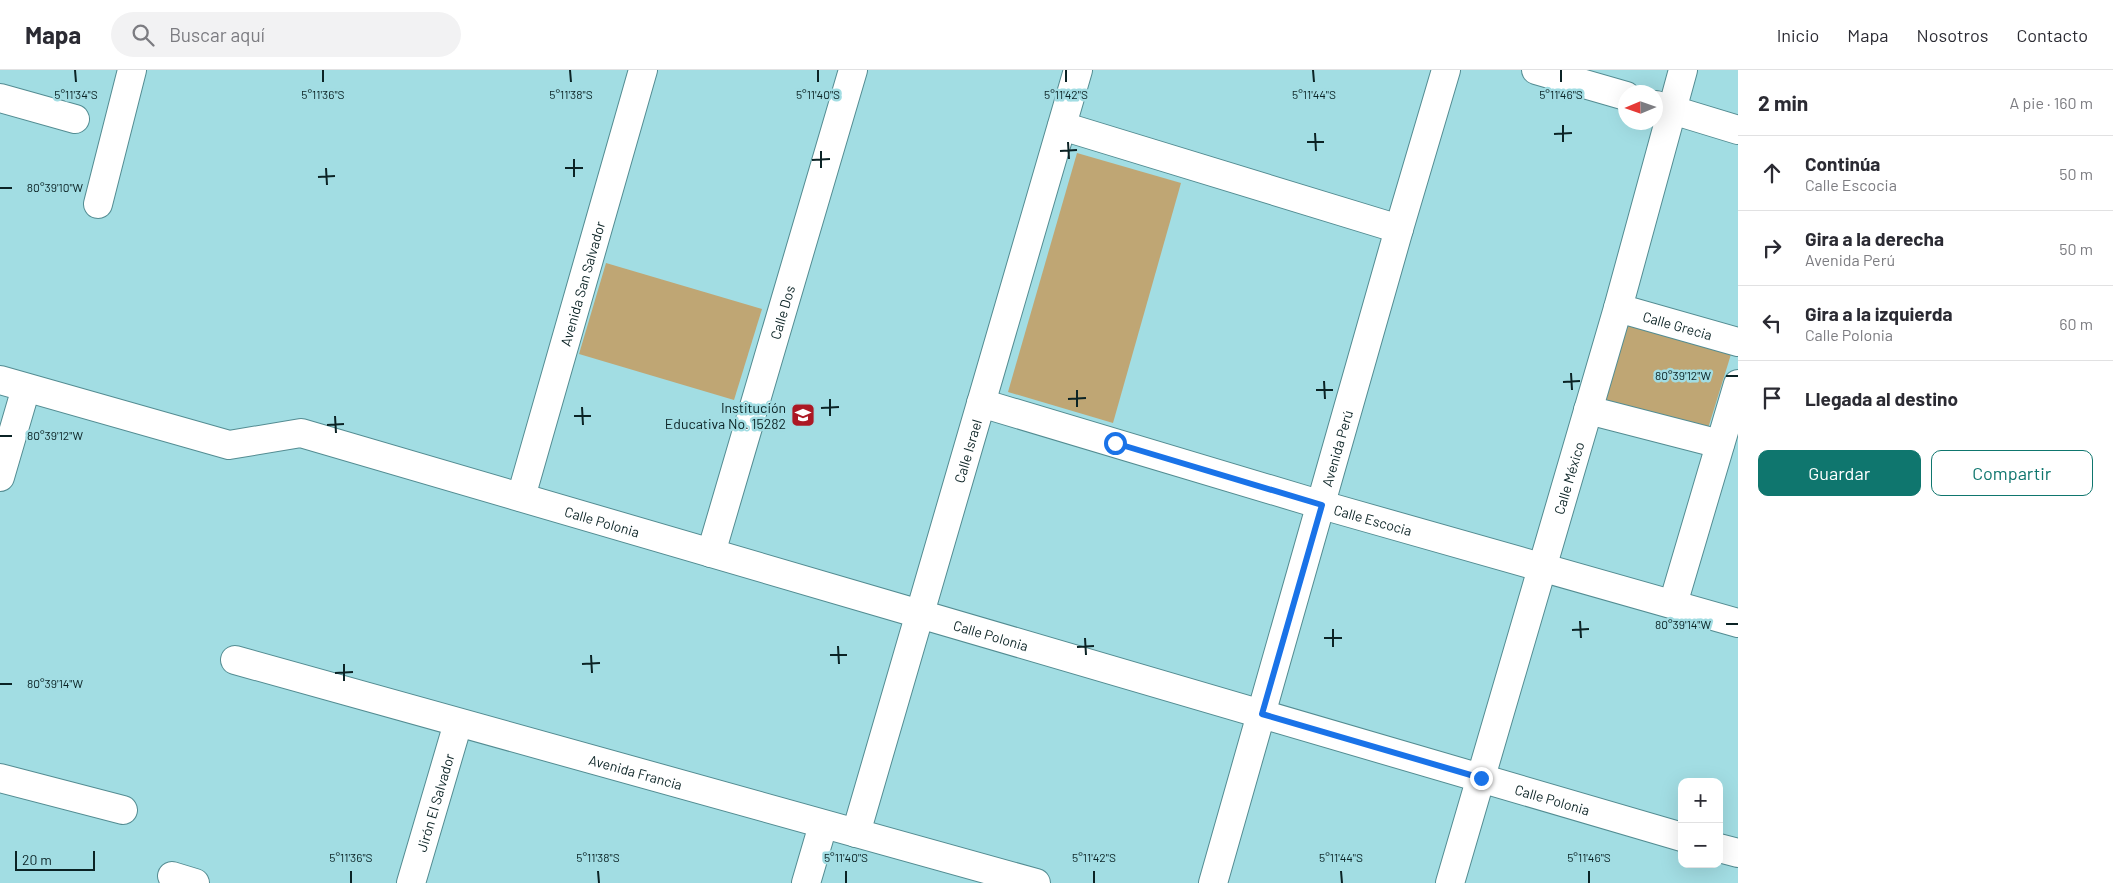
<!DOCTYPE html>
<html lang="es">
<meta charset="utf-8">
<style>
body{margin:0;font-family:Barlow,sans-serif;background:#f2f2f3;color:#2b2b33}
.controls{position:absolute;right:15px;bottom:15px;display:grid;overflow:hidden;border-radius:10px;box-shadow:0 5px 20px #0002}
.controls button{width:45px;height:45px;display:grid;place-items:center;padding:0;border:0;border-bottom:1px solid #e1e1e2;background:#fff;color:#2b2b33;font:25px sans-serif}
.compass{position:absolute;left:1618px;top:15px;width:45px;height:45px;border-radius:50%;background:#fff;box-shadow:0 5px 20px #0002;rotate:268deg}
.scale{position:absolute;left:15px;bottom:12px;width:80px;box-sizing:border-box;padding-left:5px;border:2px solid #0b2325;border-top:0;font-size:14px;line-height:18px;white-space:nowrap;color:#0b2325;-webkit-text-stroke:4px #a2dde3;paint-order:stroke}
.stop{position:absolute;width:15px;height:15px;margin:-11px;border:4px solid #1a73e8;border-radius:50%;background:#fff}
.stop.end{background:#1a73e8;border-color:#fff;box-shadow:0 1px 5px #0008}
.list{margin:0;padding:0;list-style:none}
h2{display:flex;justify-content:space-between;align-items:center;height:65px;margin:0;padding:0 20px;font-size:21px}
h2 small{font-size:16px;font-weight:400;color:#7c7c81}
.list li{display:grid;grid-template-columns:32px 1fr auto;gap:15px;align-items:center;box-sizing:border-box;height:75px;padding:0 20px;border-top:1px solid #e1e1e2}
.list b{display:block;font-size:19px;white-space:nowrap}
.list p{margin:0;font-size:16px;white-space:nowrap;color:#7c7c81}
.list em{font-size:16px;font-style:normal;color:#7c7c81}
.actions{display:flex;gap:10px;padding:15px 20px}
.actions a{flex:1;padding:11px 0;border:1px solid #0f766e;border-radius:10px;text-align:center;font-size:18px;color:#0f766e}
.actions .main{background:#0f766e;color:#fff}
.icon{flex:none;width:28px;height:28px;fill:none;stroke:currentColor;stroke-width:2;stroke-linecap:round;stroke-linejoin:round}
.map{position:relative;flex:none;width:1738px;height:813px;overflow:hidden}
header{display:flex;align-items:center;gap:30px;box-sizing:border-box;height:70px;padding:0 25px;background:#fff;border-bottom:1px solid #e1e1e2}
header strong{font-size:24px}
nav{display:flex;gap:28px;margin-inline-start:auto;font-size:18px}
.search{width:350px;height:45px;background:#f2f2f3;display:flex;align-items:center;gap:12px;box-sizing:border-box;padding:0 18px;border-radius:28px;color:#7c7c81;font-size:19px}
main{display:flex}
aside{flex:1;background:#fff}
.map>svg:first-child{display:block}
.green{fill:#bfa674}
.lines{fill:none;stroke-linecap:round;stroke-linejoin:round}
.street-casing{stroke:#538c92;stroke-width:30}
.secondary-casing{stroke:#538c92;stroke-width:30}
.street{stroke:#fff;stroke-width:28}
.secondary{stroke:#fff;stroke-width:28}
.route{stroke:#1a73e8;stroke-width:6}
.ticks{fill:none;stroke:#0b2325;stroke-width:2}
.labels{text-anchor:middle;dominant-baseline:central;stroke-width:5;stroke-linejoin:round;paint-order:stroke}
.street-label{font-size:14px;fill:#0b2325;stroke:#a2dde3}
.poi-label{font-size:14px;fill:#0b2325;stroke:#a2dde3;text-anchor:end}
.ticks-label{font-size:12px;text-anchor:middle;fill:#0b2325;stroke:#a2dde3;stroke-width:5;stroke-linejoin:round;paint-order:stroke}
</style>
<header>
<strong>Mapa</strong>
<div class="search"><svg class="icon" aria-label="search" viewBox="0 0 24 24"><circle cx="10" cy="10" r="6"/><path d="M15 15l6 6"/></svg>Buscar aquí</div>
<nav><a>Inicio</a><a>Mapa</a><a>Nosotros</a><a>Contacto</a></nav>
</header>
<main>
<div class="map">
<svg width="1738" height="813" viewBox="0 0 1738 813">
<rect width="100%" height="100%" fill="#a2dde3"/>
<g class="green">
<path d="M 1077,83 L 1181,113 L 1113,353 L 1008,322 Z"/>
<path d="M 606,193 L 762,239 L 734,330 L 579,284 Z"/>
<path d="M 1622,251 L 1732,281 L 1706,365 L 1600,337 Z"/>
</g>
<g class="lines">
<g class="street-casing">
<g id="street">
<path d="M 1536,0 L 1626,26"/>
<path d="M 0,28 L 75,49"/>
<path d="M 1656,35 L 1738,60"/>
<path d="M 1062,56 L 1399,159"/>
<path d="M 98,134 L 132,0"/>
<path id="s1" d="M 1618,238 L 1738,272"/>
<path id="s2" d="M 0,310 L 229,375 L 301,363 L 1682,767"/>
<path id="s3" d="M 981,333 L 1322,435 L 1738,553"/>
<path d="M 1588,340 L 1720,374"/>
<path d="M 0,407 L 26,318"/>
<path id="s4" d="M 521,427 L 643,0"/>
<path id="s5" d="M 711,483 L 853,0"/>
<path d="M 1673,534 L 1738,314"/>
<path d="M 0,708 L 123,740"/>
<path id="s6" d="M 856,763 L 1078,0"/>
<path d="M 1719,778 L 1738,783"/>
<path d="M 172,806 L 195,813"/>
<path id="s7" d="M 411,813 L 458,653"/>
<path d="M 806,813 L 823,755"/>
<path id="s8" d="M 1450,813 L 1618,238 L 1683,0"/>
</g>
</g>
<g class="secondary-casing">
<g id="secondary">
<path id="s9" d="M 235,590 L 1036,813"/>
<path id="s10" d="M 1213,813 L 1399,159 L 1446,0"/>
</g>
</g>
<use href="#street" class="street"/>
<use href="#secondary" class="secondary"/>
</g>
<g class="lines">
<path class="route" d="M 1115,373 L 1322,435 L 1262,644 L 1481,708"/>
</g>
<path class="ticks" d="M 75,0 L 76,12M 323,0 L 323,12M 570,0 L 571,12M 818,0 L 818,12M 1066,0 L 1066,12M 1313,0 L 1314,12M 1561,0 L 1561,12M 1563,55 L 1563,72M 1315,63 L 1316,81M 1554,64 L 1572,63M 1068,72 L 1069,89M 1307,72 L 1324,72M 821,81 L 821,98M 1060,81 L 1077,80M 574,89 L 574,107M 812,90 L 830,89M 326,98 L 327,115M 565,98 L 583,98M 318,107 L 335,106M 0,118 L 12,118M 1571,303 L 1572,320M 1726,306 L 1738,306M 1324,311 L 1325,329M 1563,312 L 1580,311M 1077,320 L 1077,337M 1316,320 L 1333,320M 830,329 L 830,346M 1068,329 L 1086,328M 582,337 L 583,355M 821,338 L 839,337M 335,346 L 336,363M 574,346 L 591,346M 327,355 L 344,354M 0,366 L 12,366M 1580,551 L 1581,568M 1726,554 L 1738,554M 1333,559 L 1333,577M 1572,560 L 1589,559M 1085,568 L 1086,585M 1324,568 L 1342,568M 838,576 L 839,594M 1077,577 L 1094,576M 591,585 L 592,603M 830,585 L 847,585M 344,594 L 344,611M 582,594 L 600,593M 335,603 L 353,602M 0,614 L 12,614M 351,801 L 351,813M 598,801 L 599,813M 846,801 L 846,813M 1094,801 L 1094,813M 1341,801 L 1342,813M 1589,801 L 1589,813"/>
<defs>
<g id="school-square" transform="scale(1.25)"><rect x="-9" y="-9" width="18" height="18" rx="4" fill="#ac1824" stroke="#a2dde3"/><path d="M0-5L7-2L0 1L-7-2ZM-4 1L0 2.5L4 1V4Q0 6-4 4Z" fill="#fff"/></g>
</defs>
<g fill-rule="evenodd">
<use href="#school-square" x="803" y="345"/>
</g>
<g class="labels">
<g class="street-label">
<text stroke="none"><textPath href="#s4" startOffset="222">Avenida San Salvador</textPath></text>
<text stroke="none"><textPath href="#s5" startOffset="251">Calle Dos</textPath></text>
<text stroke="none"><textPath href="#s1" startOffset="62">Calle Grecia</textPath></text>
<text stroke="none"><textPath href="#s10" startOffset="452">Avenida Perú</textPath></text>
<text stroke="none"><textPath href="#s6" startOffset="398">Calle Israel</textPath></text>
<text stroke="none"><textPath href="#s8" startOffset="422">Calle México</textPath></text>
<text stroke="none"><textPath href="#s3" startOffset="409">Calle Escocia</textPath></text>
<text stroke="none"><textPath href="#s2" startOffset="625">Calle Polonia</textPath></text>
<text stroke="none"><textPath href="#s2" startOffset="1030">Calle Polonia</textPath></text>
<text stroke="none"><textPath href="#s9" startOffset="416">Avenida Francia</textPath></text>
<text stroke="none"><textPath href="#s2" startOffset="1615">Calle Polonia</textPath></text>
<text stroke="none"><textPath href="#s7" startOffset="84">Jirón El Salvador</textPath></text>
</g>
<g class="poi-label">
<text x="786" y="337">Institución<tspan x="786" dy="16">Educativa No. 15282</tspan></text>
</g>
</g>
<g class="ticks-label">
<text x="76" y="29">5°11'34"S</text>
<text x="323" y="29">5°11'36"S</text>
<text x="571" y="29">5°11'38"S</text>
<text x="818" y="29">5°11'40"S</text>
<text x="1066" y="29">5°11'42"S</text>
<text x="1314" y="29">5°11'44"S</text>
<text x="1561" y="29">5°11'46"S</text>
<text x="55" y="122">80°39'10"W</text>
<text x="1683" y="310">80°39'12"W</text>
<text x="55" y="370">80°39'12"W</text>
<text x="1683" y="559">80°39'14"W</text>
<text x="55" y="618">80°39'14"W</text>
<text x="351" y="792">5°11'36"S</text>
<text x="598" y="792">5°11'38"S</text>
<text x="846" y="792">5°11'40"S</text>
<text x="1094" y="792">5°11'42"S</text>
<text x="1341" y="792">5°11'44"S</text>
<text x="1589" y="792">5°11'46"S</text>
</g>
</svg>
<div class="controls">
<button>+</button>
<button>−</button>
</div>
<svg class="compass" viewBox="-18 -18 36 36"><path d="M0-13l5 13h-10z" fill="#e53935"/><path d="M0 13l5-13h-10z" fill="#7c7c81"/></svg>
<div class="scale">20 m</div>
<div class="stop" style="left:1115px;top:373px"></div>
<div class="stop end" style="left:1481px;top:708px"></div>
</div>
<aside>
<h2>2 min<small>A pie · 160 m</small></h2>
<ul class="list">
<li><svg class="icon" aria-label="ahead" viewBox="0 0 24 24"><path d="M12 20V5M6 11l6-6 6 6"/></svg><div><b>Continúa</b><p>Calle Escocia</p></div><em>50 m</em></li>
<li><svg class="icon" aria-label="right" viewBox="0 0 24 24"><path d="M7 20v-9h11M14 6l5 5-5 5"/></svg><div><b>Gira a la derecha</b><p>Avenida Perú</p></div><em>50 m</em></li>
<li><svg class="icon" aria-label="left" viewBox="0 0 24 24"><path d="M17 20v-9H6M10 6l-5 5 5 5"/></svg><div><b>Gira a la izquierda</b><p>Calle Polonia</p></div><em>60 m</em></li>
<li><svg class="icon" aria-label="arrive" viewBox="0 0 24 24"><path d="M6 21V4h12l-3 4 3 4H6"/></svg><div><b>Llegada al destino</b></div></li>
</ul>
<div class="actions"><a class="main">Guardar</a><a>Compartir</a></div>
</aside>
</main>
